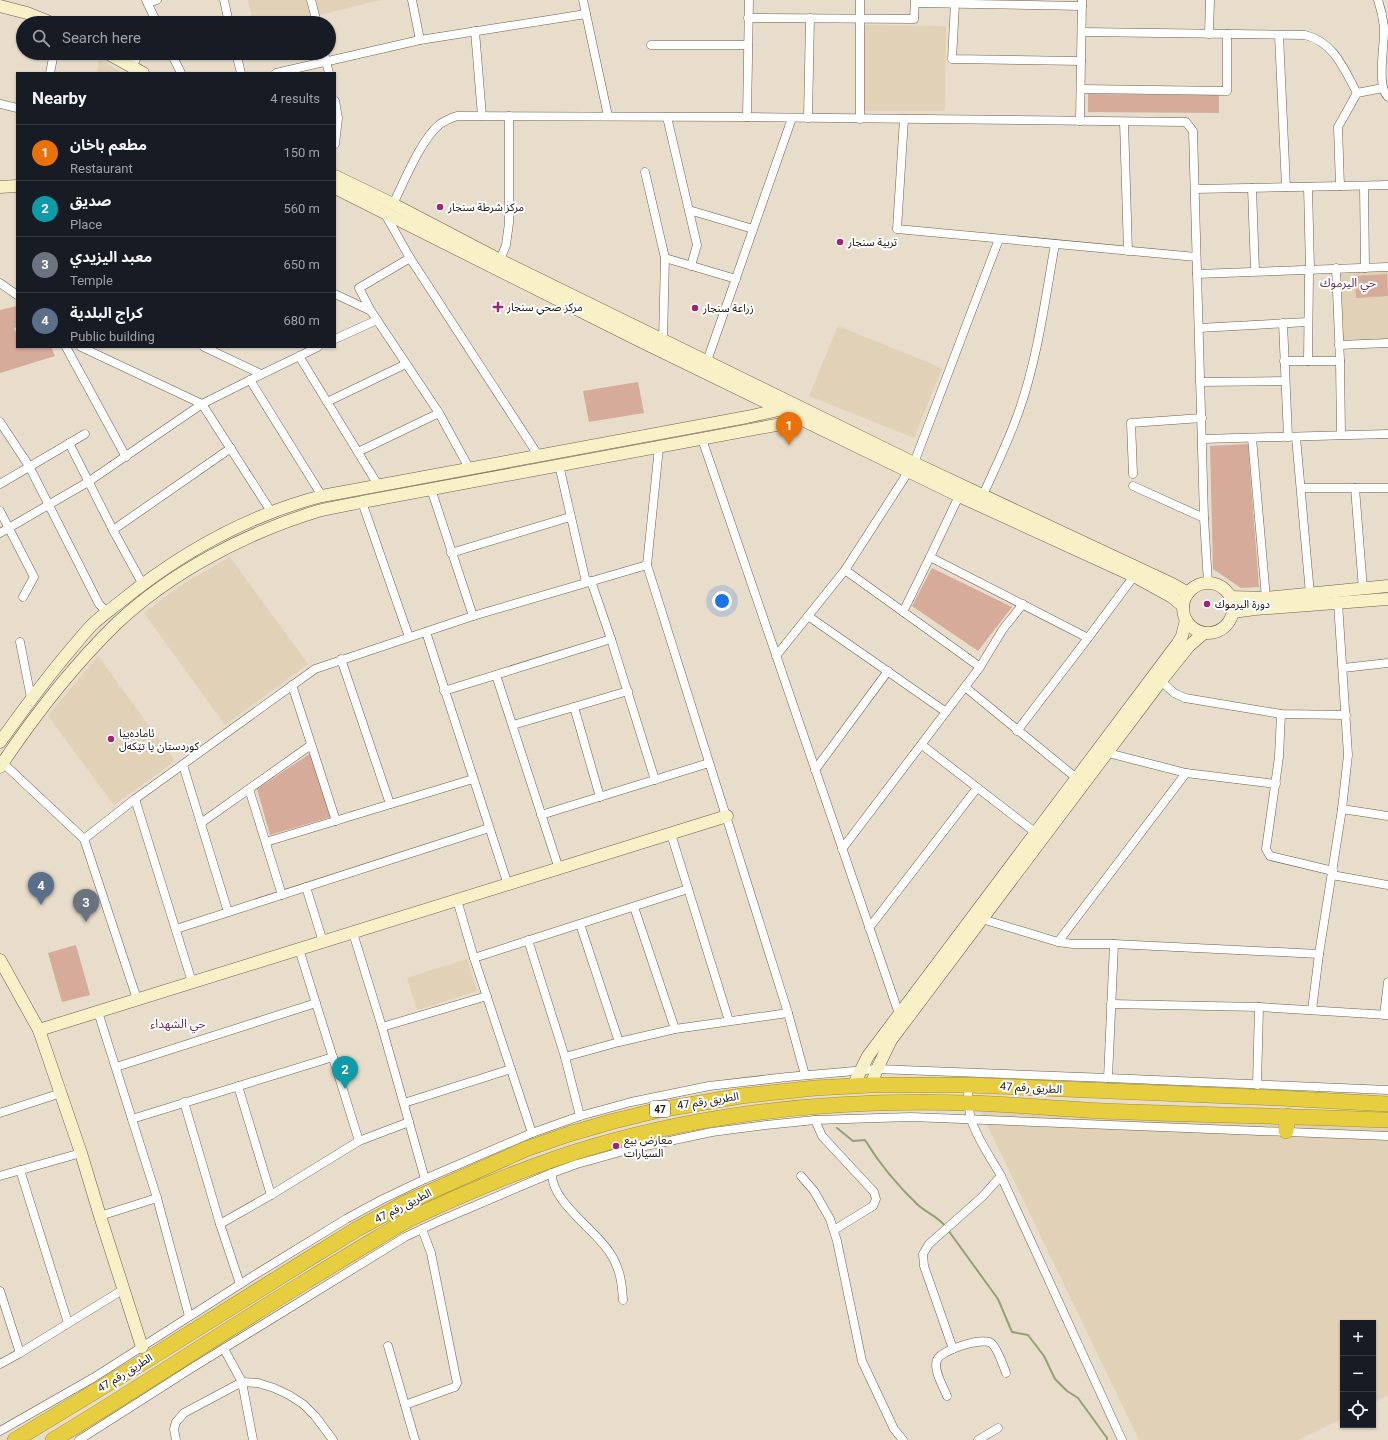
<!DOCTYPE html>
<meta charset="utf-8">
<style>
body{margin:0;font-family:Roboto,"Noto Sans Arabic",sans-serif;background:#242831;color:#f1f3f6}
.controls{position:absolute;right:12px;bottom:12px;display:grid;overflow:hidden;border-radius:0px;box-shadow:0 1px 3px #0004}
.controls button{width:36px;height:36px;display:grid;place-items:center;padding:0;border:0;border-bottom:1px solid #363941;background:#171b24;color:#f1f3f6;font:20px sans-serif}
.you{position:absolute;left:722px;top:601px;width:14px;height:14px;margin:-10px;border:3px solid #fff;border-radius:50%;background:#1a73e8;box-shadow:0 0 0 6px #1a73e833}
.badge{display:grid;place-items:center;width:26px;height:26px;border-radius:50%;background:#cd95bc;color:#fff;font-size:13px;font-weight:700}
.pin{position:absolute;translate:-50% -33px;filter:drop-shadow(0 1px 2px #0008)}
.pin::after{content:'';position:absolute;top:21px;width:14px;height:12px;background:inherit;clip-path:polygon(0 0,100% 0,50% 100%)}
.list{margin:0;padding:0;list-style:none}
h2{display:flex;justify-content:space-between;align-items:center;height:52px;margin:0;padding:0 16px;font-size:17px}
h2 small{font-size:13px;font-weight:400;color:#9ea1a6}
.list li{display:grid;grid-template-columns:26px 1fr auto;gap:12px;align-items:center;box-sizing:border-box;height:56px;padding:0 16px;border-top:1px solid #363941}
.list b{display:block;font-size:15px;white-space:nowrap}
.list p{margin:0;font-size:13px;white-space:nowrap;color:#9ea1a6}
.list em{font-size:13px;font-style:normal;color:#9ea1a6}
.icon{flex:none;width:22px;height:22px;fill:none;stroke:currentColor;stroke-width:2;stroke-linecap:round;stroke-linejoin:round}
.map{position:relative;flex:none;width:1388px;height:1440px;overflow:hidden}
.search{position:absolute;background:#171b24;box-shadow:0 1px 3px #0004;left:16px;top:16px;width:320px;height:44px;display:flex;align-items:center;gap:10px;box-sizing:border-box;padding:0 14px;border-radius:22px;color:#9ea1a6;font-size:15px}
.panel{position:absolute;background:#171b24;box-shadow:0 1px 3px #0004;left:16px;top:72px;width:320px;height:276px;border-radius:0px}
.map>svg:first-child{display:block}
.built{fill:#e0d1b7}
.green{fill:#d6ab9a}
.lines{fill:none;stroke-linecap:round;stroke-linejoin:round}
.stream{stroke:#969f77;stroke-width:2}
.street-casing{stroke:#6a604f;stroke-width:9}
.secondary-casing{stroke:#6a604f;stroke-width:13}
.highway-casing{stroke:#a08e2f;stroke-width:16}
.street{stroke:#fff;stroke-width:8}
.secondary{stroke:#f8f0c6;stroke-width:12}
.highway{stroke:#e7ce40;stroke-width:15}
.poi-dot{fill:#a22374;stroke:#fff;stroke-width:1.5}
.labels{text-anchor:middle;dominant-baseline:central;stroke-width:4;stroke-linejoin:round;paint-order:stroke}
.shield{fill:#fff;stroke:#5f5d58;stroke-width:1}
.shield-label{font-size:10px;font-weight:bold;fill:#1b1710}
.poi-label{font-size:11px;fill:#1b1710;stroke:#fff;text-anchor:start}
.street-label{font-size:11px;fill:#1b1710;stroke:#fff}
.neighbourhood-label{font-size:12px;fill:#6b2d51;stroke:#fff}
</style>
<div class="map">
<svg width="1388" height="1440" viewBox="0 0 1388 1440">
<rect width="100%" height="100%" fill="#e8ddca"/>
<g class="built">
<path d="M 248,0 L 306,0 L 311,23 L 253,23 Z"/>
<path d="M 316,0 L 380,0 L 320,15 Z"/>
<path d="M 864,25 L 946,26 L 945,111 L 862,111 Z"/>
<path d="M 99,58 L 122,73 L 97,73 Z"/>
<path d="M 1388,271 L 1388,339 L 1343,341 L 1341,274 Z"/>
<path d="M 838,326 L 942,368 L 914,438 L 809,396 Z"/>
<path d="M 230,557 L 308,664 L 225,725 L 144,613 L 183,584 Z"/>
<path d="M 98,656 L 175,761 L 114,805 L 48,716 Z"/>
<path d="M 467,959 L 477,991 L 417,1010 L 407,978 Z"/>
<path d="M 977,1104 L 1388,1120 L 1388,1395 L 1373,1403 L 1373,1323 L 1343,1323 L 1343,1418 L 1298,1440 L 1139,1440 Z"/>
</g>
<g class="green">
<path d="M 1088,94 L 1219,95 L 1219,113 L 1088,112 Z"/>
<path d="M 1387,274 L 1388,296 L 1356,298 L 1355,276 Z"/>
<path d="M 17,306 L 17,327 L 14,328 L 17,335 L 17,347 L 51,347 L 55,356 L 0,373 L 0,310 Z"/>
<path d="M 638,382 L 644,413 L 589,422 L 583,391 Z"/>
<path d="M 1248,444 L 1259,587 L 1241,588 L 1213,569 L 1210,446 Z"/>
<path d="M 932,568 L 1012,607 L 978,651 L 912,606 Z"/>
<path d="M 311,753 L 331,817 L 270,835 L 257,789 Z"/>
<path d="M 76,945 L 90,995 L 62,1002 L 48,953 Z"/>
</g>
<g class="lines">
<g class="stream">
<path d="M 837,1128 L 853,1141 L 865,1140 C 879,1163 899,1187 918,1205 C 927,1213 938,1217 945,1226"/>
<path d="M 948,1230 L 998,1299 L 1012,1332 L 1028,1335 L 1044,1356 L 1055,1379 L 1067,1391 L 1078,1398 L 1107,1438 L 1107,1440"/>
</g>
<g class="street-casing">
<g id="street">
<path d="M 146,0 L 157,23"/>
<path d="M 224,0 L 229,23"/>
<path d="M 311,0 L 317,23"/>
<path d="M 412,0 L 420,40"/>
<path d="M 583,0 L 608,116"/>
<path d="M 1378,0 C 1381,9 1383,18 1384,27 C 1385,44 1376,87 1388,97"/>
<path d="M 148,3 L 157,0"/>
<path d="M 915,3 L 1082,6"/>
<path d="M 955,4 L 952,59 L 1081,61"/>
<path d="M 748,18 L 914,19 L 915,0"/>
<path d="M 475,31 L 482,116"/>
<path d="M 1082,32 L 1305,35 C 1334,42 1344,69 1357,93"/>
<path d="M 1209,34 L 1210,0"/>
<path d="M 1279,35 L 1286,187"/>
<path d="M 651,45 L 748,45"/>
<path d="M 171,53 L 181,73"/>
<path d="M 236,53 L 241,73"/>
<path d="M 324,53 L 329,73"/>
<path d="M 132,67 L 139,53"/>
<path d="M 50,73 L 54,53"/>
<path d="M 276,73 L 420,40 L 586,14"/>
<path d="M 1081,89 L 1227,91 L 1227,34"/>
<path d="M 335,101 L 338,118 L 335,144"/>
<path d="M 0,104 L 17,108"/>
<path d="M 667,117 L 697,245 L 691,266"/>
<path d="M 747,117 L 749,0"/>
<path d="M 808,118 L 810,18"/>
<path d="M 860,119 L 860,0"/>
<path d="M 904,119 L 897,229 L 1196,257"/>
<path d="M 1080,121 L 1082,0"/>
<path d="M 1124,122 L 1128,251"/>
<path d="M 645,172 L 665,258 L 663,340"/>
<path d="M 1340,186 L 1338,127 L 1357,93 L 1383,88"/>
<path d="M 1364,186 L 1365,268"/>
<path d="M 1308,187 L 1310,269 L 1309,274 L 1308,361"/>
<path d="M 1252,188 L 1255,271"/>
<path d="M 1195,189 L 1388,185"/>
<path d="M 393,204 C 404,182 421,139 440,124 C 446,120 451,118 457,116 L 747,117 L 1186,122 L 1193,131 L 1204,518 L 1208,583"/>
<path d="M 689,210 L 753,229"/>
<path d="M 385,214 L 410,258 L 538,455"/>
<path d="M 410,258 L 359,288 L 371,311 L 439,413 L 469,468"/>
<path d="M 665,258 L 736,279"/>
<path d="M 500,260 L 506,245 L 509,223 L 509,116"/>
<path d="M 1336,268 L 1340,361 L 1341,435"/>
<path d="M 1197,274 L 1388,267"/>
<path d="M 0,283 L 17,295"/>
<path d="M 335,294 L 371,311"/>
<path d="M 1283,323 L 1288,437"/>
<path d="M 1199,328 L 1308,322"/>
<path d="M 335,339 L 377,320"/>
<path d="M 1339,345 L 1388,343"/>
<path d="M 66,347 L 126,457"/>
<path d="M 81,347 L 202,404 L 272,513"/>
<path d="M 204,347 L 261,374"/>
<path d="M 299,356 L 378,485"/>
<path d="M 707,361 L 792,118"/>
<path d="M 1284,361 L 1340,361"/>
<path d="M 250,380 L 322,496"/>
<path d="M 1200,382 L 1285,381"/>
<path d="M 327,402 L 406,364"/>
<path d="M 0,422 L 29,466 L 99,604 L 107,612"/>
<path d="M 1296,437 L 1310,594"/>
<path d="M 1252,438 L 1266,598"/>
<path d="M 702,439 L 899,1014"/>
<path d="M 1202,439 L 1388,434"/>
<path d="M 69,443 L 113,530 L 142,583"/>
<path d="M 659,447 L 647,565 L 788,1013 L 805,1075"/>
<path d="M 358,452 L 439,413"/>
<path d="M 559,465 L 586,582"/>
<path d="M 1133,474 L 1131,423 L 1202,418"/>
<path d="M 0,484 L 85,434"/>
<path d="M 1133,486 L 1204,518"/>
<path d="M 1301,488 L 1388,488"/>
<path d="M 1355,488 L 1363,589"/>
<path d="M 431,489 L 473,616"/>
<path d="M 983,495 C 995,468 1009,440 1019,411 C 1038,357 1045,300 1055,244"/>
<path d="M 362,502 L 409,637"/>
<path d="M 0,511 L 34,577 L 23,597"/>
<path d="M 113,530 L 231,448"/>
<path d="M 0,533 L 88,482 L 202,404 L 250,380 L 318,347"/>
<path d="M 451,553 L 570,517"/>
<path d="M 930,557 L 1088,638 L 1134,576"/>
<path d="M 845,570 L 980,667"/>
<path d="M 591,581 L 611,639 L 655,780"/>
<path d="M 903,612 L 930,557 L 959,496"/>
<path d="M 808,616 L 946,712"/>
<path d="M 426,632 L 508,885"/>
<path d="M 20,642 L 31,698"/>
<path d="M 776,656 L 845,570 L 914,463 L 999,239"/>
<path d="M 341,659 L 390,804"/>
<path d="M 1343,668 L 1388,663"/>
<path d="M 496,675 L 559,869"/>
<path d="M 1161,681 L 1174,693 L 1185,698 L 1281,714 L 1346,715"/>
<path d="M 292,685 L 336,821"/>
<path d="M 965,687 L 1080,781"/>
<path d="M 444,691 L 611,639"/>
<path d="M 574,707 L 600,797"/>
<path d="M 1281,714 L 1279,757 L 1266,849 L 1270,856 L 1333,871"/>
<path d="M 513,725 L 628,691"/>
<path d="M 1017,731 L 1088,638"/>
<path d="M 922,745 L 1036,833"/>
<path d="M 1108,753 L 1186,773 L 1276,784"/>
<path d="M 3,763 L 84,839 L 137,999"/>
<path d="M 183,765 L 228,912"/>
<path d="M 815,770 L 888,671"/>
<path d="M 249,789 L 282,895"/>
<path d="M 135,799 L 192,982"/>
<path d="M 1342,809 L 1388,816"/>
<path d="M 541,815 L 709,763"/>
<path d="M 201,823 L 311,745"/>
<path d="M 671,834 L 729,1021"/>
<path d="M 84,839 L 135,799 L 315,669 L 473,616 L 647,565"/>
<path d="M 266,842 L 473,779"/>
<path d="M 842,849 L 980,667 L 1003,629 L 1023,604"/>
<path d="M 1332,875 L 1388,885"/>
<path d="M 306,887 L 323,942"/>
<path d="M 457,900 L 474,958 L 532,1133"/>
<path d="M 634,907 L 675,1029"/>
<path d="M 982,919 L 1058,942 L 1073,944 L 1114,944 L 1319,954"/>
<path d="M 580,924 L 619,1042"/>
<path d="M 869,928 L 977,788"/>
<path d="M 176,929 L 489,828"/>
<path d="M 353,933 L 382,1027 L 425,1179"/>
<path d="M 528,940 L 565,1057 L 580,1116"/>
<path d="M 1058,942 L 1186,773"/>
<path d="M 299,949 L 359,1141"/>
<path d="M 474,958 L 688,889"/>
<path d="M 1111,1004 L 1259,1007 L 1388,1015"/>
<path d="M 1312,1010 L 1319,954 L 1342,809 L 1348,755 L 1338,603"/>
<path d="M 98,1012 L 157,1198 L 189,1316"/>
<path d="M 1384,1015 L 1388,982"/>
<path d="M 382,1027 L 487,996"/>
<path d="M 565,1057 L 619,1042 L 675,1029 L 788,1013"/>
<path d="M 116,1067 L 316,1003"/>
<path d="M 1108,1078 L 1114,944"/>
<path d="M 968,1085 C 968,1096 968,1108 971,1119 C 977,1139 991,1158 1001,1176 L 1122,1440"/>
<path d="M 1257,1085 L 1259,1007"/>
<path d="M 238,1086 L 271,1195"/>
<path d="M 184,1102 L 220,1224 L 240,1284"/>
<path d="M 404,1103 L 511,1069"/>
<path d="M 0,1113 L 61,1093"/>
<path d="M 132,1119 L 333,1057"/>
<path d="M 815,1120 L 822,1136 L 874,1192 L 876,1199 L 873,1206 L 834,1230"/>
<path d="M 20,1170 L 68,1323"/>
<path d="M 552,1173 C 551,1202 595,1229 610,1253 C 620,1268 622,1283 623,1300"/>
<path d="M 0,1176 L 81,1153"/>
<path d="M 801,1176 L 814,1191 L 830,1219 L 837,1241 L 862,1361 L 894,1429 L 903,1440"/>
<path d="M 100,1216 L 157,1198"/>
<path d="M 220,1224 L 271,1195 L 359,1141 L 409,1122"/>
<path d="M 0,1291 L 20,1353"/>
<path d="M 388,1346 L 415,1440"/>
<path d="M 224,1349 L 242,1382 L 253,1440"/>
<path d="M 953,1349 L 924,1266 L 923,1254 L 929,1244 L 982,1197 L 1001,1176"/>
<path d="M 0,1364 L 20,1353 L 124,1289"/>
<path d="M 947,1396 C 943,1386 933,1370 937,1360 C 941,1350 982,1337 991,1343 C 997,1347 1003,1365 1006,1373"/>
<path d="M 405,1405 L 449,1389 L 455,1387 L 457,1383 L 431,1253 L 422,1229"/>
<path d="M 0,1431 L 93,1378 L 253,1276 L 346,1219 L 381,1200 L 425,1179 L 532,1133 L 580,1116 L 631,1102 L 709,1086 L 787,1077 L 877,1069 L 1108,1078 L 1388,1090"/>
<path d="M 79,1440 L 192,1368 L 405,1237 L 439,1221 L 552,1173 L 577,1164 L 631,1149 L 660,1143 L 712,1132 L 766,1125 L 815,1120 L 911,1117 L 1388,1136"/>
<path d="M 176,1440 L 174,1429 L 176,1422 L 184,1413 L 242,1382 L 258,1383 L 274,1388 L 289,1395 L 303,1404 L 315,1416 L 333,1440"/>
<path d="M 978,1440 L 998,1428"/>
</g>
</g>
<g class="secondary-casing">
<g id="secondary">
<path d="M 0,6 L 27,13 L 52,23"/>
<path d="M 107,53 L 143,73"/>
<path d="M 335,176 L 393,204 L 500,260 L 914,463 L 1172,584 L 1188,593"/>
<path d="M 0,187 L 17,186"/>
<path d="M 335,188 L 642,342 L 959,496 L 1134,576 L 1172,597 L 1183,606"/>
<circle cx="1208" cy="608" r="25"/>
<path d="M 1231,597 L 1266,598 L 1388,586"/>
<path d="M 1233,612 L 1255,609 L 1388,599"/>
<path d="M 0,742 C 23,710 46,678 72,648 C 78,641 85,632 92,625 C 100,617 110,610 120,602 C 179,554 248,515 322,496 L 747,417 L 783,409"/>
<path d="M 0,767 C 34,716 72,667 116,624 C 171,572 246,533 318,511 C 332,507 348,505 362,502 L 803,420"/>
<path d="M 0,960 L 39,1030 L 81,1153 L 100,1216 L 142,1347"/>
<path d="M 39,1030 L 727,816"/>
<path d="M 871,1085 L 877,1069 L 891,1040 L 1161,681 L 1189,646 L 1204,633"/>
<path d="M 853,1086 L 868,1056 L 1178,643 L 1182,636 L 1186,620"/>
</g>
</g>
<g class="highway-casing">
<g id="highway">
<path d="M 1286,1131 L 1288,1116"/>
<path d="M 15,1440 L 147,1360 L 310,1258 L 357,1229 L 405,1203 L 526,1149 L 569,1134 L 614,1121 L 659,1110 L 741,1096 L 815,1088 L 871,1085 L 968,1085 L 1279,1098 L 1388,1104"/>
<path d="M 53,1440 C 136,1390 217,1336 300,1285 C 326,1269 352,1253 379,1237 C 391,1230 403,1222 416,1216 C 474,1189 533,1164 595,1146 C 715,1111 843,1099 968,1103 C 1013,1104 1058,1109 1103,1111 C 1198,1115 1293,1116 1388,1120"/>
</g>
</g>
<use href="#street" class="street"/>
<use href="#secondary" class="secondary"/>
<use href="#highway" class="highway"/>
</g>
<g class="poi-dot">
<circle cx="440" cy="207" r="4"/>
<circle cx="840" cy="242" r="4"/>
<path d="M496 301h4v4h4v4h-4v4h-4v-4h-4v-4h4z"/>
<circle cx="695" cy="308" r="4"/>
<circle cx="1207" cy="604" r="4"/>
<circle cx="111" cy="739" r="4"/>
<circle cx="616" cy="1146" r="4"/>
</g>
<g class="labels">
<rect class="shield" x="650" y="1101" width="20" height="16" rx="3"/>
<g class="shield-label">
<text x="660" y="1109">47</text>
</g>
<g class="poi-label">
<text x="448" y="207">مركز شرطة سنجار</text>
<text x="848" y="242">تربية سنجار</text>
<text x="507" y="307">مركز صحي سنجار</text>
<text x="703" y="308">زراعة سنجار</text>
<text x="1215" y="604">دورة اليرموك</text>
<text x="119" y="733">ئامادەییا<tspan x="119" dy="13">کوردستان یا تێکەل</tspan></text>
<text x="624" y="1140">معارض بيع<tspan x="624" dy="13">السيارات</tspan></text>
</g>
<g class="street-label">
<text transform="translate(1031 1088) rotate(3)">الطريق رقم 47</text>
<text transform="translate(708 1101) rotate(-9)">الطريق رقم 47</text>
<text transform="translate(403 1206) rotate(-27)">الطريق رقم 47</text>
<text transform="translate(125 1373) rotate(-32)">الطريق رقم 47</text>
</g>
<g class="neighbourhood-label">
<text x="1348" y="283">حي اليرموك</text>
<text x="178" y="1024">حي الشهداء</text>
</g>
</g>
</svg>
<div class="controls">
<button>+</button>
<button>−</button>
<button><svg class="icon" aria-label="locate" viewBox="0 0 24 24"><circle cx="12" cy="12" r="6"/><path d="M12 2v4M12 18v4M2 12h4M18 12h4"/></svg></button>
</div>
<div class="you"></div>
<div class="pin badge" style="left:789px;top:445px;background:#e8710a">1</div>
<div class="pin badge" style="left:345px;top:1089px;background:#0f9aa8">2</div>
<div class="pin badge" style="left:86px;top:922px;background:#6b7280">3</div>
<div class="pin badge" style="left:41px;top:905px;background:#5c6f8a">4</div>
<div class="search"><svg class="icon" aria-label="search" viewBox="0 0 24 24"><circle cx="10" cy="10" r="6"/><path d="M15 15l6 6"/></svg>Search here</div>
<section class="panel">
<h2>Nearby<small>4 results</small></h2>
<ul class="list">
<li><span class="badge" style="background:#e8710a">1</span><div><b>مطعم باخان</b><p>Restaurant</p></div><em>150 m</em></li>
<li><span class="badge" style="background:#0f9aa8">2</span><div><b>صديق</b><p>Place</p></div><em>560 m</em></li>
<li><span class="badge" style="background:#6b7280">3</span><div><b>معبد اليزيدي</b><p>Temple</p></div><em>650 m</em></li>
<li><span class="badge" style="background:#5c6f8a">4</span><div><b>كراج البلدية</b><p>Public building</p></div><em>680 m</em></li>
</ul>
</section>
</div>
